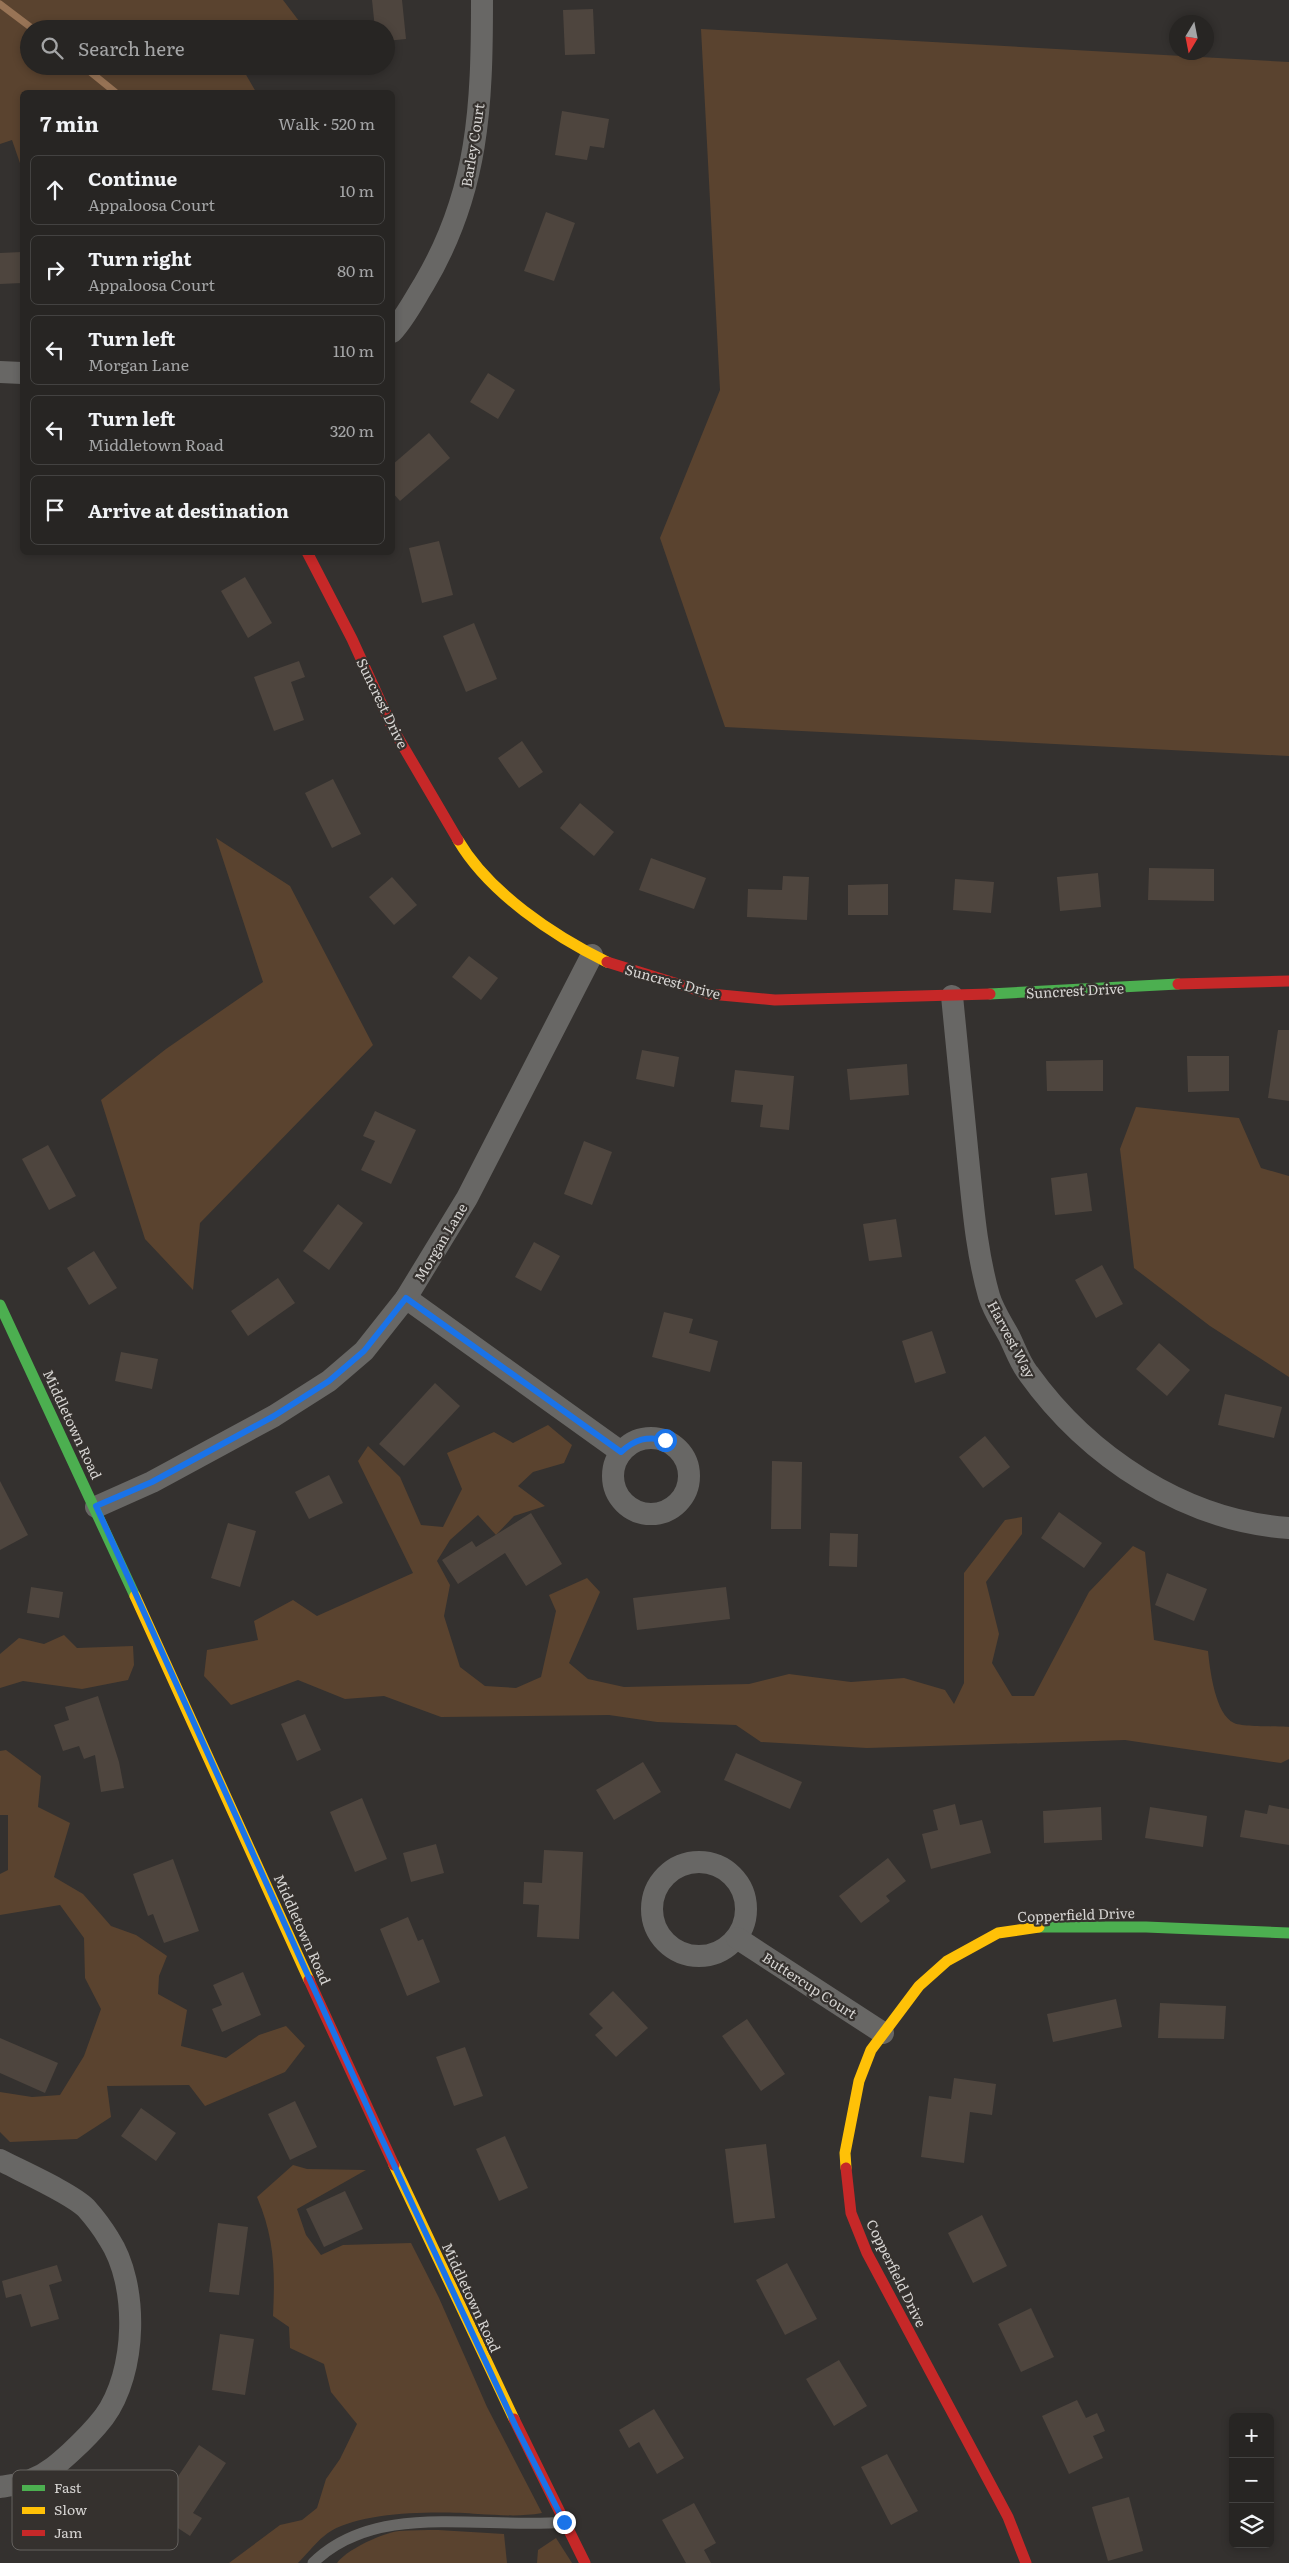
<!DOCTYPE html>
<meta charset="utf-8">
<style>
body{margin:0;font-family:Literata,serif;background:#333130;color:#f1f3f6}
.controls{position:absolute;right:15px;bottom:15px;display:grid;overflow:hidden;border-radius:8px;box-shadow:0 2px 8px #0003}
.controls button{width:45px;height:45px;display:grid;place-items:center;padding:0;border:0;border-bottom:1px solid #434241;background:#272523;color:#f1f3f6;font:25px sans-serif}
.compass{position:absolute;left:1169px;top:15px;width:45px;height:45px;border-radius:50%;background:#272523;box-shadow:0 2px 8px #0003;rotate:190deg}
.stop{position:absolute;width:15px;height:15px;margin:-11px;border:4px solid #1a73e8;border-radius:50%;background:#fff}
.stop.end{background:#1a73e8;border-color:#fff;box-shadow:0 1px 5px #0008}
.list{margin:0;padding:0;list-style:none}
h2{display:flex;justify-content:space-between;align-items:center;height:65px;margin:0;padding:0 20px;font-size:21px}
h2 small{font-size:16px;font-weight:400;color:#a4a5a6}
.list li{display:grid;grid-template-columns:32px 1fr auto;gap:15px;align-items:center;box-sizing:border-box;height:70px;margin:0 10px 10px;padding:0 10px;border:1px solid #434241;border-radius:8px}
.list b{display:block;font-size:19px;white-space:nowrap}
.list p{margin:0;font-size:16px;white-space:nowrap;color:#a4a5a6}
.list em{font-size:16px;font-style:normal;color:#a4a5a6}
.icon{flex:none;width:28px;height:28px;fill:none;stroke:currentColor;stroke-width:2;stroke-linecap:round;stroke-linejoin:round}
.map{position:relative;flex:none;width:1289px;height:2563px;overflow:hidden}
.search{position:absolute;background:#272523;box-shadow:0 2px 8px #0003;left:20px;top:20px;width:375px;height:55px;display:flex;align-items:center;gap:12px;box-sizing:border-box;padding:0 18px;border-radius:28px;color:#a4a5a6;font-size:19px}
.panel{position:absolute;background:#272523;box-shadow:0 2px 8px #0003;left:20px;top:90px;width:375px;height:465px;border-radius:8px}
.map>svg:first-child{display:block}
.green{fill:#5a432f}
.lines{fill:none;stroke-linecap:round;stroke-linejoin:round}
.stream{stroke:#987456;stroke-width:7}
.building{fill:#4e453e}
.lane{stroke:#686765;stroke-width:11}
.street{stroke:#686765;stroke-width:22}
.fast{stroke:#4caf50;stroke-width:11}
.slow{stroke:#ffc107;stroke-width:11}
.jam{stroke:#c62828;stroke-width:11}
.route{stroke:#1a73e8;stroke-width:6}
.labels{text-anchor:middle;dominant-baseline:central;stroke-width:4.5;stroke-linejoin:round;paint-order:stroke}
.street-label{font-size:14px;fill:#d6d4d2;stroke:#35312e}
.key{fill:#35312e;stroke:#65625f;stroke-width:1}
.key-label{font-size:14px;fill:#d6d4d2}
</style>
<div class="map">
<svg width="1289" height="2563" viewBox="0 0 1289 2563">
<rect width="100%" height="100%" fill="#34312f"/>
<g class="green">
<path d="M 0,0 L 283,0 L 299,21 L 293,29 L 29,29 L 29,66 L 249,66 L 245,73 L 256,92 L 22,92 L 22,169 L 12,140 L 0,144 Z"/>
<path d="M 701,29 L 1289,62 L 1289,756 L 725,727 L 660,538 L 720,390 Z"/>
<path d="M 216,838 L 290,886 L 373,1045 L 200,1223 L 193,1290 L 145,1239 L 101,1100 L 166,1049 L 263,982 Z"/>
<path d="M 1136,1107 L 1239,1118 L 1261,1168 L 1289,1176 L 1289,1377 L 1210,1326 L 1134,1268 L 1120,1149 Z"/>
<path d="M 548,1425 L 572,1445 L 564,1463 L 533,1472 L 518,1486 L 545,1506 L 514,1516 L 496,1535 L 478,1515 L 450,1540 L 437,1561 L 450,1585 L 444,1616 L 460,1667 L 485,1686 L 516,1688 L 541,1677 L 556,1611 L 549,1595 L 587,1578 L 600,1592 L 569,1663 L 588,1679 L 624,1687 L 749,1684 L 789,1674 L 851,1682 L 904,1678 L 945,1690 L 954,1704 L 964,1683 L 964,1573 L 1005,1520 L 1022,1517 L 1022,1534 L 986,1582 L 999,1634 L 992,1663 L 1012,1696 L 1034,1696 L 1089,1592 L 1133,1546 L 1145,1552 L 1154,1640 L 1208,1651 C 1210,1670 1215,1714 1234,1723 C 1241,1727 1279,1726 1289,1727 L 1289,1759 L 1281,1763 L 1125,1740 L 867,1748 L 761,1742 L 736,1725 L 657,1722 L 609,1715 L 441,1717 L 384,1696 L 345,1699 L 298,1680 L 231,1705 L 204,1676 L 207,1650 L 258,1640 L 254,1621 L 293,1600 L 317,1616 L 413,1573 L 358,1461 L 368,1446 L 400,1477 L 421,1525 L 443,1527 L 462,1489 L 447,1453 L 494,1432 L 513,1443 Z"/>
<path d="M 64,1635 L 77,1648 L 133,1646 L 134,1665 L 128,1680 L 82,1689 L 23,1681 L 0,1688 L 0,1654 L 19,1638 L 44,1644 Z"/>
<path d="M 6,1750 L 41,1776 L 38,1807 L 70,1823 L 54,1877 L 83,1894 L 111,1926 L 136,1935 L 167,1956 L 159,1976 L 158,1994 L 187,2010 L 181,2046 L 226,2058 L 259,2035 L 286,2026 L 305,2046 L 285,2072 L 205,2106 L 189,2085 L 107,2086 L 111,2117 L 77,2139 L 10,2142 L 0,2132 L 0,2092 L 32,2097 L 60,2095 L 84,2056 L 101,2009 L 85,1978 L 84,1938 L 60,1905 L 0,1915 L 0,1874 L 8,1870 L 8,1815 L 0,1815 L 0,1751 Z"/>
<path d="M 293,2165 L 307,2169 L 366,2170 L 297,2209 L 306,2235 L 321,2255 L 343,2245 L 411,2243 L 439,2298 L 487,2407 L 542,2513 C 520,2517 500,2515 478,2514 C 439,2511 365,2511 331,2531 C 319,2538 308,2553 298,2563 L 229,2563 L 280,2525 L 302,2520 L 317,2508 L 326,2479 L 340,2459 L 357,2424 L 331,2392 L 324,2364 L 290,2348 L 289,2327 L 273,2316 C 275,2272 275,2239 257,2197 Z"/>
<path d="M 438,2530 L 504,2534 L 507,2563 L 337,2563 C 346,2550 382,2533 399,2531 C 412,2530 425,2530 438,2530 Z"/>
<path d="M 556,2538 L 572,2563 L 537,2563 L 538,2550 Z"/>
</g>
<g class="lines">
<g class="stream">
<path d="M 0,4 L 33,29"/>
<path d="M 83,66 L 115,92"/>
</g>
</g>
<g class="building">
<path d="M 372,0 L 402,0 L 406,39 L 386,41 L 386,29 L 375,29 Z"/>
<path d="M 593,9 L 595,54 L 565,55 L 563,10 Z"/>
<path d="M 562,111 L 609,119 L 604,148 L 590,146 L 587,160 L 555,155 Z"/>
<path d="M 546,212 L 575,223 L 554,281 L 524,271 Z"/>
<path d="M 22,252 L 22,283 L 0,284 L 0,253 Z"/>
<path d="M 488,373 L 515,390 L 498,419 L 470,402 Z"/>
<path d="M 429,433 L 450,458 L 400,501 L 392,492 L 392,465 Z"/>
<path d="M 439,541 L 453,595 L 422,603 L 409,548 Z"/>
<path d="M 245,577 L 272,623 L 248,638 L 221,591 Z"/>
<path d="M 474,623 L 497,679 L 466,692 L 443,636 Z"/>
<path d="M 299,661 L 305,677 L 291,682 L 304,720 L 274,731 L 254,677 Z"/>
<path d="M 522,741 L 543,772 L 519,788 L 498,758 Z"/>
<path d="M 333,779 L 361,834 L 332,848 L 305,793 Z"/>
<path d="M 580,803 L 614,832 L 594,856 L 560,828 Z"/>
<path d="M 651,858 L 706,878 L 694,909 L 639,890 Z"/>
<path d="M 1149,868 L 1214,869 L 1214,901 L 1148,900 Z"/>
<path d="M 1098,873 L 1101,907 L 1060,911 L 1057,877 Z"/>
<path d="M 783,876 L 809,877 L 807,920 L 747,917 L 748,889 L 782,890 Z"/>
<path d="M 392,877 L 417,905 L 394,925 L 369,897 Z"/>
<path d="M 955,879 L 994,882 L 991,913 L 953,910 Z"/>
<path d="M 888,884 L 888,915 L 848,915 L 848,885 Z"/>
<path d="M 469,956 L 498,978 L 481,1000 L 452,977 Z"/>
<path d="M 1278,1030 L 1289,1030 L 1289,1101 L 1268,1098 Z"/>
<path d="M 642,1050 L 679,1057 L 674,1087 L 636,1079 Z"/>
<path d="M 1187,1056 L 1229,1056 L 1229,1091 L 1188,1092 Z"/>
<path d="M 1103,1060 L 1103,1091 L 1047,1091 L 1046,1061 Z"/>
<path d="M 907,1064 L 909,1095 L 850,1100 L 847,1069 Z"/>
<path d="M 735,1070 L 794,1076 L 789,1130 L 760,1127 L 763,1105 L 731,1102 Z"/>
<path d="M 375,1111 L 416,1130 L 391,1184 L 361,1170 L 375,1141 L 363,1136 Z"/>
<path d="M 584,1141 L 612,1152 L 592,1205 L 564,1194 Z"/>
<path d="M 48,1145 L 76,1196 L 49,1210 L 22,1159 Z"/>
<path d="M 1087,1173 L 1092,1211 L 1055,1215 L 1051,1178 Z"/>
<path d="M 338,1204 L 363,1223 L 329,1270 L 303,1251 Z"/>
<path d="M 896,1219 L 902,1257 L 869,1261 L 863,1224 Z"/>
<path d="M 534,1242 L 560,1256 L 541,1291 L 515,1277 Z"/>
<path d="M 94,1251 L 117,1288 L 89,1305 L 67,1268 Z"/>
<path d="M 1102,1265 L 1123,1304 L 1096,1318 L 1075,1280 Z"/>
<path d="M 278,1278 L 295,1303 L 248,1336 L 231,1311 Z"/>
<path d="M 664,1312 L 693,1319 L 689,1333 L 718,1341 L 710,1372 L 652,1357 Z"/>
<path d="M 932,1331 L 946,1373 L 915,1383 L 902,1341 Z"/>
<path d="M 1159,1343 L 1190,1370 L 1167,1396 L 1136,1369 Z"/>
<path d="M 121,1352 L 158,1359 L 152,1389 L 115,1381 Z"/>
<path d="M 435,1383 L 460,1406 L 404,1466 L 379,1444 Z"/>
<path d="M 1225,1394 L 1282,1407 L 1274,1438 L 1218,1425 Z"/>
<path d="M 985,1436 L 1010,1467 L 983,1488 L 959,1457 Z"/>
<path d="M 772,1461 L 802,1462 L 801,1529 L 771,1529 Z"/>
<path d="M 329,1475 L 343,1503 L 309,1519 L 295,1492 Z"/>
<path d="M 0,1481 L 28,1535 L 0,1550 Z"/>
<path d="M 1059,1512 L 1102,1543 L 1084,1568 L 1041,1538 Z"/>
<path d="M 531,1513 L 562,1564 L 526,1586 L 505,1553 L 458,1584 L 442,1560 L 472,1541 L 476,1547 Z"/>
<path d="M 228,1523 L 256,1531 L 240,1587 L 211,1578 Z"/>
<path d="M 830,1533 L 858,1534 L 857,1567 L 829,1566 Z"/>
<path d="M 1167,1573 L 1207,1589 L 1194,1621 L 1155,1605 Z"/>
<path d="M 31,1587 L 63,1592 L 59,1618 L 27,1613 Z"/>
<path d="M 726,1587 L 730,1619 L 637,1630 L 633,1598 Z"/>
<path d="M 98,1696 L 119,1762 L 124,1788 L 101,1792 L 95,1755 L 84,1759 L 79,1746 L 63,1751 L 54,1725 L 69,1720 L 65,1707 Z"/>
<path d="M 305,1714 L 321,1750 L 297,1761 L 281,1724 Z"/>
<path d="M 736,1753 L 802,1782 L 790,1809 L 724,1780 Z"/>
<path d="M 643,1762 L 661,1792 L 614,1820 L 596,1790 Z"/>
<path d="M 362,1798 L 387,1859 L 355,1872 L 330,1812 Z"/>
<path d="M 955,1804 L 960,1825 L 982,1820 L 991,1853 L 931,1869 L 922,1834 L 938,1830 L 933,1810 Z"/>
<path d="M 1269,1805 L 1289,1809 L 1289,1845 L 1240,1837 L 1245,1810 L 1267,1814 Z"/>
<path d="M 1101,1807 L 1102,1840 L 1044,1843 L 1043,1811 Z"/>
<path d="M 1150,1807 L 1207,1816 L 1203,1847 L 1145,1838 Z"/>
<path d="M 436,1844 L 444,1873 L 411,1882 L 403,1853 Z"/>
<path d="M 544,1850 L 583,1852 L 579,1939 L 537,1937 L 539,1905 L 523,1904 L 524,1882 L 542,1883 Z"/>
<path d="M 888,1858 L 906,1881 L 886,1896 L 890,1901 L 861,1923 L 839,1896 Z"/>
<path d="M 173,1859 L 199,1931 L 164,1943 L 153,1914 L 148,1916 L 133,1874 Z"/>
<path d="M 408,1917 L 418,1941 L 423,1939 L 440,1982 L 407,1996 L 380,1929 Z"/>
<path d="M 243,1972 L 261,2015 L 222,2032 L 212,2009 L 222,2005 L 213,1985 Z"/>
<path d="M 613,1991 L 648,2028 L 616,2057 L 595,2035 L 603,2028 L 589,2014 Z"/>
<path d="M 1116,1999 L 1122,2027 L 1053,2042 L 1047,2014 Z"/>
<path d="M 1160,2003 L 1226,2006 L 1224,2039 L 1158,2038 Z"/>
<path d="M 747,2019 L 785,2074 L 761,2091 L 722,2036 Z"/>
<path d="M 0,2038 L 58,2063 L 45,2093 L 0,2073 Z"/>
<path d="M 465,2047 L 483,2096 L 454,2106 L 436,2057 Z"/>
<path d="M 954,2078 L 996,2084 L 992,2115 L 970,2112 L 964,2163 L 921,2157 L 929,2096 L 951,2099 Z"/>
<path d="M 295,2101 L 317,2147 L 290,2160 L 268,2114 Z"/>
<path d="M 141,2108 L 176,2133 L 156,2161 L 121,2136 Z"/>
<path d="M 505,2136 L 528,2188 L 499,2201 L 476,2149 Z"/>
<path d="M 766,2144 L 775,2218 L 734,2223 L 725,2149 Z"/>
<path d="M 345,2191 L 363,2229 L 324,2247 L 306,2209 Z"/>
<path d="M 982,2215 L 1007,2266 L 973,2283 L 948,2233 Z"/>
<path d="M 218,2223 L 248,2227 L 239,2295 L 209,2292 Z"/>
<path d="M 787,2263 L 817,2319 L 785,2335 L 756,2280 Z"/>
<path d="M 57,2265 L 62,2281 L 49,2285 L 59,2319 L 31,2327 L 21,2294 L 6,2298 L 2,2281 Z"/>
<path d="M 1031,2308 L 1054,2357 L 1021,2372 L 998,2324 Z"/>
<path d="M 220,2334 L 254,2339 L 245,2395 L 212,2390 Z"/>
<path d="M 839,2360 L 867,2406 L 834,2426 L 806,2379 Z"/>
<path d="M 1077,2400 L 1086,2418 L 1097,2413 L 1105,2431 L 1093,2436 L 1103,2458 L 1069,2474 L 1042,2416 Z"/>
<path d="M 654,2409 L 684,2458 L 657,2474 L 639,2442 L 629,2448 L 619,2430 Z"/>
<path d="M 199,2445 L 226,2463 L 193,2513 L 202,2518 L 190,2536 L 146,2507 L 163,2482 L 171,2487 Z"/>
<path d="M 887,2454 L 918,2511 L 891,2525 L 861,2467 Z"/>
<path d="M 1129,2497 L 1143,2551 L 1108,2561 L 1092,2507 Z"/>
<path d="M 694,2503 L 716,2543 L 704,2550 L 711,2563 L 686,2563 L 662,2520 Z"/>
</g>
<g class="lines">
<path class="lane" d="M 313,2563 C 376,2500 484,2530 565,2522"/>
<g class="street">
<path d="M 392,332 C 405,318 414,300 424,284 C 479,191 482,105 482,0"/>
<path d="M 0,372 L 22,373"/>
<path d="M 952,996 C 957,1050 963,1104 968,1158 C 973,1205 976,1250 989,1296 C 993,1310 1002,1323 1009,1336 C 1015,1348 1020,1363 1028,1373 C 1088,1457 1185,1521 1289,1528"/>
<path d="M 406,1298 L 621,1452"/>
<circle cx="651" cy="1476" r="38"/>
<path d="M 96,1507 L 152,1482 L 274,1416 L 329,1381 L 364,1351 L 406,1298 L 467,1198 L 592,955"/>
<circle cx="699" cy="1909" r="47"/>
<path d="M 737,1938 L 883,2033"/>
<path d="M 0,2160 C 21,2171 71,2193 86,2208 C 94,2217 103,2229 109,2239 C 139,2285 137,2372 104,2417 C 94,2430 82,2442 70,2453 C 59,2463 48,2473 33,2479 C 23,2484 11,2485 0,2487"/>
</g>
<g class="fast">
<path d="M 990,994 L 1178,984"/>
<path d="M 0,1305 L 135,1596"/>
<path d="M 1039,1927 L 1146,1927 L 1289,1933"/>
</g>
<g class="slow">
<path d="M 458,840 C 489,893 554,936 607,962"/>
<path d="M 135,1596 L 309,1980"/>
<path d="M 394,2165 L 514,2419"/>
<path d="M 846,2168 L 845,2153 L 859,2081 L 871,2050 L 919,1986 L 947,1961 L 998,1933 L 1039,1927"/>
</g>
<g class="jam">
<path d="M 307,552 L 352,639 L 393,729 L 458,840"/>
<path d="M 607,962 L 710,994 L 775,1000 L 990,994"/>
<path d="M 1178,984 L 1289,981"/>
<path d="M 309,1980 L 394,2165"/>
<path d="M 846,2168 L 851,2213 L 867,2253 L 1008,2517 L 1026,2563"/>
<path d="M 514,2419 L 585,2563"/>
</g>
</g>
<g class="lines">
<path class="route" d="M 564,2522 L 516,2427 L 380,2135 L 96,1506 L 152,1482 L 274,1416 L 329,1381 L 364,1351 L 406,1298 L 621,1452 C 635,1439 647,1436 665,1440"/>
</g>
<g class="labels">
<g class="street-label">
<text transform="translate(472 145) rotate(-81)">Barley Court</text>
<text transform="translate(383 703) rotate(64)">Suncrest Drive</text>
<text transform="translate(673 981) rotate(15)">Suncrest Drive</text>
<text transform="translate(1075 990) rotate(-3)">Suncrest Drive</text>
<text transform="translate(440 1242) rotate(-59)">Morgan Lane</text>
<text transform="translate(1012 1339) rotate(62)">Harvest Way</text>
<text transform="translate(73 1424) rotate(65)">Middletown Road</text>
<text transform="translate(1076 1914) rotate(-2)">Copperfield Drive</text>
<text transform="translate(303 1929) rotate(66)">Middletown Road</text>
<text transform="translate(810 1985) rotate(33)">Buttercup Court</text>
<text transform="translate(897 2273) rotate(64)">Copperfield Drive</text>
<text transform="translate(472 2297) rotate(65)">Middletown Road</text>
</g>
</g>
<rect x="12" y="2470" width="166" height="80" rx="8" class="key"/>
<rect x="22" y="2485" width="23" height="6" fill="#4caf50"/>
<rect x="22" y="2507" width="23" height="7" fill="#ffc107"/>
<rect x="22" y="2530" width="23" height="6" fill="#c62828"/>
<g class="key-label">
<text x="54" y="2493">Fast</text>
<text x="54" y="2515">Slow</text>
<text x="54" y="2538">Jam</text>
</g>
</svg>
<div class="controls">
<button>+</button>
<button>−</button>
<button><svg class="icon" aria-label="layers" viewBox="0 0 24 24"><path d="M12 4l9 5-9 5-9-5zM3 14l9 5 9-5"/></svg></button>
</div>
<svg class="compass" viewBox="-18 -18 36 36"><path d="M0-13l5 13h-10z" fill="#e53935"/><path d="M0 13l5-13h-10z" fill="#a4a5a6"/></svg>
<div class="stop" style="left:665px;top:1440px"></div>
<div class="stop end" style="left:564px;top:2522px"></div>
<div class="search"><svg class="icon" aria-label="search" viewBox="0 0 24 24"><circle cx="10" cy="10" r="6"/><path d="M15 15l6 6"/></svg>Search here</div>
<section class="panel">
<h2>7 min<small>Walk · 520 m</small></h2>
<ul class="list">
<li><svg class="icon" aria-label="ahead" viewBox="0 0 24 24"><path d="M12 20V5M6 11l6-6 6 6"/></svg><div><b>Continue</b><p>Appaloosa Court</p></div><em>10 m</em></li>
<li><svg class="icon" aria-label="right" viewBox="0 0 24 24"><path d="M7 20v-9h11M14 6l5 5-5 5"/></svg><div><b>Turn right</b><p>Appaloosa Court</p></div><em>80 m</em></li>
<li><svg class="icon" aria-label="left" viewBox="0 0 24 24"><path d="M17 20v-9H6M10 6l-5 5 5 5"/></svg><div><b>Turn left</b><p>Morgan Lane</p></div><em>110 m</em></li>
<li><svg class="icon" aria-label="left" viewBox="0 0 24 24"><path d="M17 20v-9H6M10 6l-5 5 5 5"/></svg><div><b>Turn left</b><p>Middletown Road</p></div><em>320 m</em></li>
<li><svg class="icon" aria-label="arrive" viewBox="0 0 24 24"><path d="M6 21V4h12l-3 4 3 4H6"/></svg><div><b>Arrive at destination</b></div></li>
</ul>
</section>
</div>
